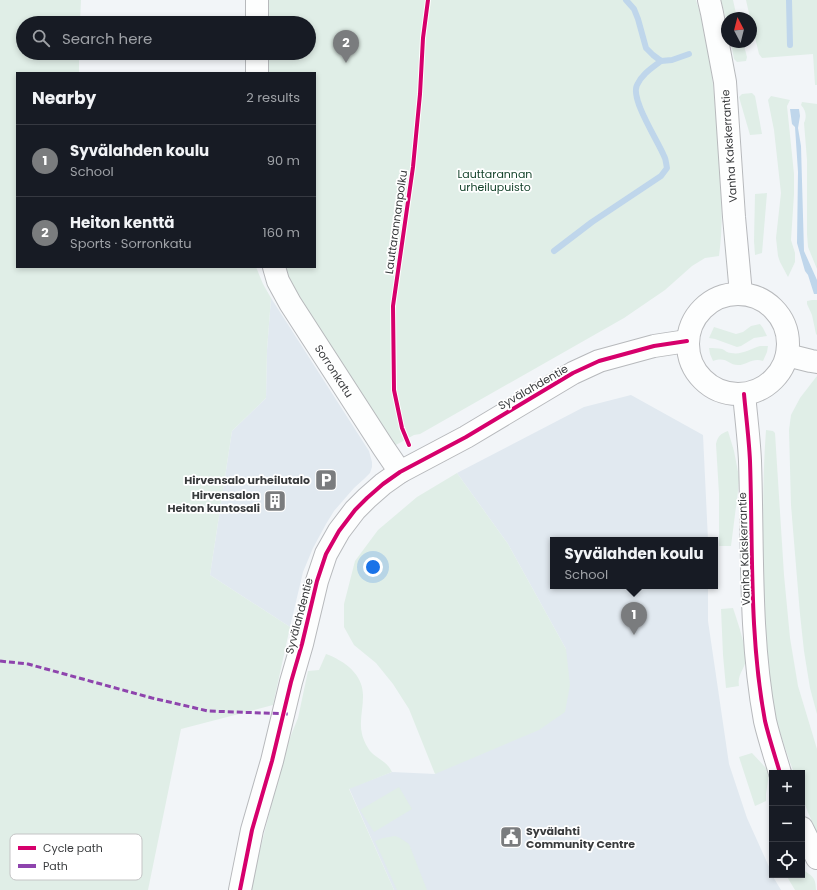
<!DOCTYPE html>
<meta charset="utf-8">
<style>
body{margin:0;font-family:Poppins,sans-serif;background:#242831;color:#f1f3f6}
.controls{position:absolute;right:12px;bottom:12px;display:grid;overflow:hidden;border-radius:0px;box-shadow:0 2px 6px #0003}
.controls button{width:36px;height:36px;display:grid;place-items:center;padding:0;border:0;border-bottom:1px solid #363941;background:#171b24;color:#f1f3f6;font:20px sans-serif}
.compass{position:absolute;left:721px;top:12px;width:36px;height:36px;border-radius:50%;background:#171b24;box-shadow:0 2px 6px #0003;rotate:353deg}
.you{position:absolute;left:373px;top:567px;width:14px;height:14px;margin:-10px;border:3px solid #fff;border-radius:50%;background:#1a73e8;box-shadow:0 0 0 6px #1a73e833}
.badge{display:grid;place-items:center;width:26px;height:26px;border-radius:50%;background:#7a7c7e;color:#fff;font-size:13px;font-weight:700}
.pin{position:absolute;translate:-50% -33px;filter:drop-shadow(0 1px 2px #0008)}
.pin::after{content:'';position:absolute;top:21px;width:14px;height:12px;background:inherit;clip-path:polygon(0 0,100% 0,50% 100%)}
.popup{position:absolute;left:550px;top:537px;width:168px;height:52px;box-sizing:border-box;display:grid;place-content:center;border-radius:0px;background:#171b24;filter:drop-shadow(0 1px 3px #0005);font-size:13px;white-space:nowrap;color:#9ea1a6}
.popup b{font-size:15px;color:#f1f3f6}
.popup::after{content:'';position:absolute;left:50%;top:100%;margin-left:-8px;border:8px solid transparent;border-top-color:#171b24}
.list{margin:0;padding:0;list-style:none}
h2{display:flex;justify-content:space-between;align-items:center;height:52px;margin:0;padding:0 16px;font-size:17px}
h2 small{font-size:13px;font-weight:400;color:#9ea1a6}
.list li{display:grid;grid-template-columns:26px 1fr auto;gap:12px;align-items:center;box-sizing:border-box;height:72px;padding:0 16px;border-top:1px solid #363941}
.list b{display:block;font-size:15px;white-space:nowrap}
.list p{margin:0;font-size:13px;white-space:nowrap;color:#9ea1a6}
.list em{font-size:13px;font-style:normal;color:#9ea1a6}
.icon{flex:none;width:22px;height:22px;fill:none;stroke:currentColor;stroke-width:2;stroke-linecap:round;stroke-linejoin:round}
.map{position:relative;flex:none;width:817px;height:890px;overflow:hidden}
.search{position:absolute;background:#171b24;box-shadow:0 2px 6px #0003;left:16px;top:16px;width:300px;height:44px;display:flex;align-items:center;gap:10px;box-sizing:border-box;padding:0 14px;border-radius:22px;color:#9ea1a6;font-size:15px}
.panel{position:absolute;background:#171b24;box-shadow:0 2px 6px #0003;left:16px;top:72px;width:300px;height:196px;border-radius:0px}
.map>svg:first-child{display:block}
.built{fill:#e1e9f0}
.green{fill:#e0eee7}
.water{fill:#bfd6eb}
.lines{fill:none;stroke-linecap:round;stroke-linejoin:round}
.stream{stroke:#bfd6eb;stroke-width:6}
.minor-casing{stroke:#b7b9bc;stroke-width:24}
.minor{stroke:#fdfefe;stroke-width:22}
.quiet{stroke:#8e44ad;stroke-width:3;stroke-dasharray:6 3;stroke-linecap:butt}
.cycleway-casing{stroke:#fff;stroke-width:6}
.cycleway{stroke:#d6006c;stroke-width:4}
.labels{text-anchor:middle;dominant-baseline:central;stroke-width:3.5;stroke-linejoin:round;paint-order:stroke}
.street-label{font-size:11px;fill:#393b3d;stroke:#fff}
.park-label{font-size:11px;fill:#14432b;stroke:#fff}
.poi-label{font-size:11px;font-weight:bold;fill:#393b3d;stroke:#fff;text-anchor:end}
.key{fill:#fff;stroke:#c4c4c5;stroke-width:1}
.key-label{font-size:11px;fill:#393b3d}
</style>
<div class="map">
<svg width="817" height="890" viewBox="0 0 817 890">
<rect width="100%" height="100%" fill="#f2f5f8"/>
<g class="built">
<path d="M 271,298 L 369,451 L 372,462 L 372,467 L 370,473 L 364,479 L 354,488 L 334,511 L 326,524 L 313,548 L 303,572 L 290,627 L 210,575 L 232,431 L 266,398 L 267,350 Z"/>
<path d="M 631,395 L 703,435 L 708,540 L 553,540 L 553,586 L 708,586 L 708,621 L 729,764 L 747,818 L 770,869 L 772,875 L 781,890 L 394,890 L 349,788 L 392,772 L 435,774 L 566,649 L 508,544 L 457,473 L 584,407 Z"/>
</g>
<g class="green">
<path d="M 0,0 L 81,0 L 80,23 L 23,23 L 23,53 L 79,53 L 79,73 L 17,73 L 17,267 L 256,267 L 263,284 L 271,298 L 267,350 L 266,398 L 232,431 L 210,575 L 290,627 L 273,705 L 181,729 L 148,890 L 0,890 Z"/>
<path d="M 264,0 L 696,0 C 712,49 715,101 719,151 C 721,186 724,221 719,256 L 705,258 L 692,266 L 665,290 L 624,318 L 420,434 L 414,435 L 394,446 L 297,298 L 282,267 L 315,267 L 315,73 L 264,73 L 264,53 L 309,53 L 309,23 L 264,23 Z"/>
<path d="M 721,0 L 733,0 L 737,18 L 727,18 L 727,23 Z"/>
<path d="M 746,0 L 817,0 L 817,85 L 815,85 L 813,54 L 762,58 L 759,54 L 751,21 L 751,18 L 750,18 Z"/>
<path d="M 731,42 L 743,42 L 747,57 L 746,61 L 737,62 L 734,59 Z"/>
<path d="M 752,93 L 755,96 L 762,134 L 750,135 L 739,97 L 742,94 Z"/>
<path d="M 771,96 L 790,100 L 787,106 L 794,174 L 794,194 L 791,240 L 795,253 L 795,262 L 788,277 L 780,262 L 778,256 L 776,238 L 781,193 L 774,130 L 768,100 Z"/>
<path d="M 802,102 L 817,104 L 817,269 L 808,247 L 807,234 L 807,160 L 804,123 C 807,117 806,110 801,105 Z"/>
<path d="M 767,193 L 762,253 L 755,255 L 754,241 L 755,194 Z"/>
<path d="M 812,300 L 817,300 L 817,335 L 816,334 L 812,315 L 807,304 L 807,301 Z"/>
<path d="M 760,324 L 763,328 L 767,336 L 754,338 L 741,346 L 737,347 L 715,339 L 709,338 L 714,327 L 736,334 L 743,332 L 751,326 Z"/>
<path d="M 760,346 L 768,346 L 767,352 L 763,361 C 753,357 747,365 738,365 C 728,365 727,356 713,361 L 710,354 L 709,348 C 713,348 718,348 722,349 C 725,350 727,353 731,353 C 742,355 750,349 760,346 Z"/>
<path d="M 817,376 L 817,714 L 810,688 L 804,651 L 800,614 L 791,505 L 789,430 L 791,415 L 800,398 Z"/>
<path d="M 766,430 L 773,431 L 775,433 L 784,575 L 790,638 L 798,686 L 817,749 L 817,833 L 807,810 L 802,797 L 802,773 L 794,773 C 784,746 774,717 770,688 C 764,642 764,595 763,549 C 763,509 763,470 766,430 Z"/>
<path d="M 728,431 L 734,451 L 739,477 L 738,491 L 731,546 L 719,546 L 719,494 L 716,444 C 718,436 720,434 728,431 Z"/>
<path d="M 457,473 L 508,544 L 566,649 L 570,685 L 565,712 L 539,730 L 435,774 L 409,709 L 393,684 L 376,663 L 354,645 L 344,627 L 344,604 L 355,561 L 378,530 L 417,497 Z"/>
<path d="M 733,608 C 737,620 747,649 746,660 C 744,670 737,675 739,686 L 726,688 L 723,655 L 721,609 Z"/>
<path d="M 326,654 C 345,661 364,675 363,697 C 363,709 359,722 362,734 C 363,739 367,747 370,751 C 377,759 387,761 392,772 L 349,789 L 394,890 L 250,890 L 285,750 L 298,718 L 308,671 L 319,670 Z"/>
<path d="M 752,753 L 766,768 L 769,774 L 766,794 L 766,801 L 755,806 L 739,757 Z"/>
<path d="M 399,787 L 412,809 L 374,832 L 360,810 Z"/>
<path d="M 395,836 L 400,838 L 409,844 L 427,890 L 397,890 L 375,841 L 383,838 Z"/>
<path d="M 802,869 C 812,876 816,877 816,890 L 795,890 L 786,875 L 802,875 Z"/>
</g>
<path class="water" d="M 790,109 L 799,109 L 800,116 L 798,128 L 801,146 L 804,251 L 817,280 L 817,294 L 814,294 L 808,275 L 805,271 L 797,243 L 798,172 L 795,127 L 792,124 Z"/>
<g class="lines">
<g class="stream">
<path d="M 626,0 L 634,9 L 638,19 L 646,48 L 653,55 L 661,61 L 672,60 L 689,54"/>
<path d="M 789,0 L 790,45"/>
<path d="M 554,251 L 592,222 L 661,176 L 667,168 C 666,164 666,159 664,156 C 658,141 630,99 637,85 C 642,74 652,68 661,61"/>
</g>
<g class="minor-casing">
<g id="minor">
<path d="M 709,0 L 712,13 L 725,82 L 734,217 L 741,294"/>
<path d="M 257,23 L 257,0"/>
<path d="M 257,53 L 257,73"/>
<path d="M 274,267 L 278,281 L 290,303 L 383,447 L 400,472"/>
<circle cx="738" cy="344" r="50"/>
<path d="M 787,355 L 811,361 L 817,362"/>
<path d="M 744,394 C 746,416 749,439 750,461 C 753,547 749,635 765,721 C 769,738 775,756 780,773"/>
<path d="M 802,828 L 817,858"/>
<path d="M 240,890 L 252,830 L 272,761 L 291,682 L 302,644 L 317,581 L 326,554 L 339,531 L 355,510 L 367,498 L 383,484 L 400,472 L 466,437 L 573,373 L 599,361 L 654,346 L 687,341"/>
</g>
</g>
<use href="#minor" class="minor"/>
<path class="quiet" d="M 0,661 L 28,664 L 152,698 L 208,711 L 290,714"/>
<g class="cycleway-casing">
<g id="cycleway">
<path d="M 744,394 C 746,416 749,439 750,461 C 753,547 749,635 765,721 C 769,738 775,756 780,773"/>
<path d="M 409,445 L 402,428 L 394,390 L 393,306 L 413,167 L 420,94 L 423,38 L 428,0"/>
<path d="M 240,890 L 252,830 L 272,761 L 291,682 L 302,644 L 317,581 L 326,554 L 339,531 L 355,510 L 367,498 L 383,484 L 400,472 L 466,437 L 573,373 L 599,361 L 654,346 L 687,341"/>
</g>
</g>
<use href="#cycleway" class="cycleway"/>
</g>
<defs>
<g id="parking-square" transform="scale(1.15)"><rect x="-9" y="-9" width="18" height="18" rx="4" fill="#7a7c7e" stroke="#fff"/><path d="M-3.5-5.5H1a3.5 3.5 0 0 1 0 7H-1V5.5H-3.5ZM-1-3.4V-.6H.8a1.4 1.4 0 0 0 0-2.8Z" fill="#fff"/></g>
<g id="building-square" transform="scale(1.15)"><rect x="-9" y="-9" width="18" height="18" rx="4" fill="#7a7c7e" stroke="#fff"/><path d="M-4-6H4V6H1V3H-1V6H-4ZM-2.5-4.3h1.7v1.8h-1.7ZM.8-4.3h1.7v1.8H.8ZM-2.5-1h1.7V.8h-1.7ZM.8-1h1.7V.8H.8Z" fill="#fff"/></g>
<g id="civic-square" transform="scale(1.15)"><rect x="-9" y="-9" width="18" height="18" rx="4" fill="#7a7c7e" stroke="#fff"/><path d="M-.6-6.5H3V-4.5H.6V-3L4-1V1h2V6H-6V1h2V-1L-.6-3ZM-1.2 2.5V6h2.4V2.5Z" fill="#fff"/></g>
</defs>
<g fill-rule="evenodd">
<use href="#parking-square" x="326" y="480"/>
<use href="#building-square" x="275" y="501"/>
<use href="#civic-square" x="511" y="837"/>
</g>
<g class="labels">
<g class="street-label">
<text transform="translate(729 146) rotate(-94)">Vanha Kakskerrantie</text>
<text transform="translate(396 222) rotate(-82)">Lauttarannanpolku</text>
<text transform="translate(334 371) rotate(57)">Sorronkatu</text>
<text transform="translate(533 387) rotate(-30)">Syvälahdentie</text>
<text transform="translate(744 549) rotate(-92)">Vanha Kakskerrantie</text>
<text transform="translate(299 616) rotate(-75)">Syvälahdentie</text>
</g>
<g class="park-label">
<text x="495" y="174">Lauttarannan<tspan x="495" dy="13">urheilupuisto</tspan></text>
</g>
<g class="poi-label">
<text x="310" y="480">Hirvensalo urheilutalo</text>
<text x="260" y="495">Hirvensalon<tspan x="260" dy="13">Heiton kuntosali</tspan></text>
<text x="526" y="831" text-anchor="start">Syvälahti<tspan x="526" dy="13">Community Centre</tspan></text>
</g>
</g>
<rect x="10" y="834" width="132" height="46" rx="6" class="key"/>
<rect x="18" y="846" width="18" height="4" fill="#d6006c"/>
<rect x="18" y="864" width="18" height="4" fill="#8e44ad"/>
<g class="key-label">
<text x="43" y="852">Cycle path</text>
<text x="43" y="870">Path</text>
</g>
</svg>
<div class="controls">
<button>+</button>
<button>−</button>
<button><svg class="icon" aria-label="locate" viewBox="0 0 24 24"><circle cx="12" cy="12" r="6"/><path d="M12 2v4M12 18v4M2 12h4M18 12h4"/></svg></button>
</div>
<svg class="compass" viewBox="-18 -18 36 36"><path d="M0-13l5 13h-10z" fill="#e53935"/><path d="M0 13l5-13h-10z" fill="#9ea1a6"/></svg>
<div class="you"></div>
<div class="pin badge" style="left:634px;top:635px">1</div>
<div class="popup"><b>Syvälahden koulu</b>School</div>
<div class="pin badge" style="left:346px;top:63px">2</div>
<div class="search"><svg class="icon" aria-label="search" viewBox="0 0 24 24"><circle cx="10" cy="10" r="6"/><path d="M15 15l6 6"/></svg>Search here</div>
<section class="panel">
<h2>Nearby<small>2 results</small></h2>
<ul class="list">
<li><span class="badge">1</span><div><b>Syvälahden koulu</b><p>School</p></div><em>90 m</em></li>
<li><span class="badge">2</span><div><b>Heiton kenttä</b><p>Sports · Sorronkatu</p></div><em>160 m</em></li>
</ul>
</section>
</div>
